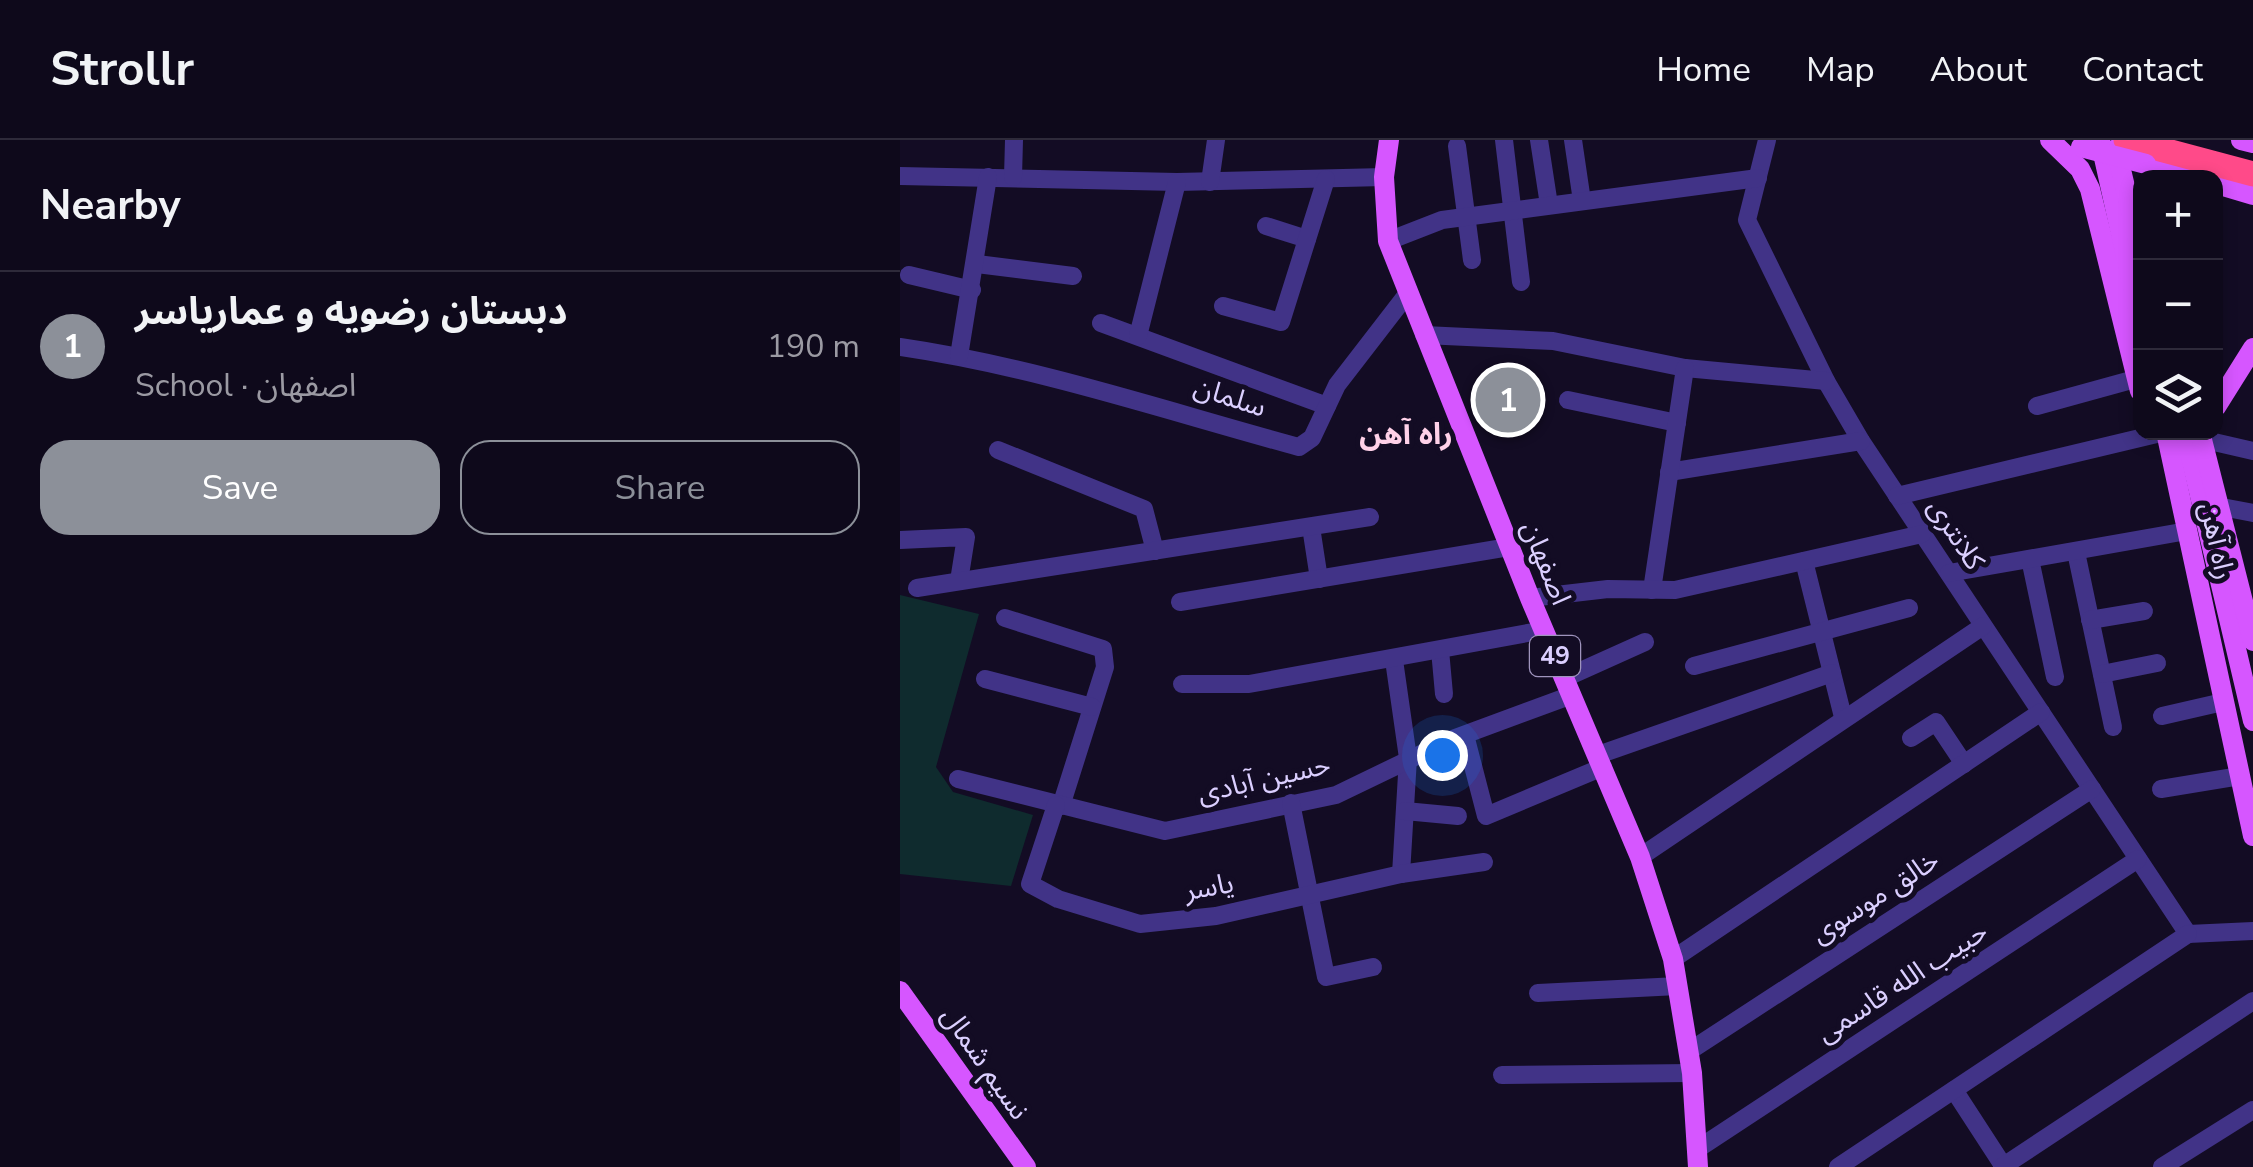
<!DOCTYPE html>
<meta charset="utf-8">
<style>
body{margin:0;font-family:"Nunito Sans","Noto Sans Arabic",sans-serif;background:#171224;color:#f1f3f6}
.controls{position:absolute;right:30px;top:30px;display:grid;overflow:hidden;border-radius:20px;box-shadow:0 5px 15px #0003}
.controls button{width:90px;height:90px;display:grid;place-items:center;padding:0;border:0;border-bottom:2px solid #2e2a3a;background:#0e091b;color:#f1f3f6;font:50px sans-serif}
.you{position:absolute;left:542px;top:615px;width:35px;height:35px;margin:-25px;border:8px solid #fff;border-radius:50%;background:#1a73e8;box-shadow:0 0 0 15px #1a73e833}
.badge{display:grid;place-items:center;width:65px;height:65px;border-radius:50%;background:#8c9099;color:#fff;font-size:32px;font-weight:700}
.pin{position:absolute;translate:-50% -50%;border:5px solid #fff;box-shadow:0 2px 10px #0006}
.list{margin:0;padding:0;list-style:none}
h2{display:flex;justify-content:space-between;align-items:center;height:130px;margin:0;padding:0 40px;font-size:42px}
h2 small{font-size:32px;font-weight:400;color:#9b9aa3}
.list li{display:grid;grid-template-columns:65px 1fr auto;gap:30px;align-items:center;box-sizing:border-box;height:140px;padding:0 40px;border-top:2px solid #2e2a3a}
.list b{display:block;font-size:38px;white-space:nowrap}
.list p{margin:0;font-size:32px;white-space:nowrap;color:#9b9aa3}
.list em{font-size:32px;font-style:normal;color:#9b9aa3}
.actions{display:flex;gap:20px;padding:30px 40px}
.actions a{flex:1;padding:22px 0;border:2px solid #8c9099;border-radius:30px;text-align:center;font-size:35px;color:#8c9099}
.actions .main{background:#8c9099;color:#fff}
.icon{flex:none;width:55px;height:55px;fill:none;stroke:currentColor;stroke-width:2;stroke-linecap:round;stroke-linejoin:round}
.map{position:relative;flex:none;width:1353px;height:1027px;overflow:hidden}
header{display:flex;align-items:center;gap:60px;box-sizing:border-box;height:140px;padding:0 50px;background:#0e091b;border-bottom:2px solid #2e2a3a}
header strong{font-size:48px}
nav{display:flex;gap:55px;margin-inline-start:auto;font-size:35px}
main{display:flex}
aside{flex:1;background:#0e091b}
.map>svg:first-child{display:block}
.green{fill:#0f2b2e}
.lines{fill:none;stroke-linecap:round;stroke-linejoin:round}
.minor{stroke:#413387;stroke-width:18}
.major{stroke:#d656ff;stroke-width:20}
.highway{stroke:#ff4a89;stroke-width:25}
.major-bridge{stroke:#d656ff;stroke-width:20}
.labels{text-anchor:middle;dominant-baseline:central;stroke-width:10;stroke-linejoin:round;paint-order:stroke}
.shield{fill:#130c24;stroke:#9f94bd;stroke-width:2.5}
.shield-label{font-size:25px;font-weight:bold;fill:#dbcfff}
.street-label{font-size:28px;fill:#dbcfff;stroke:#130c24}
.neighbourhood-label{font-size:30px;font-weight:bold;fill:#ffd1e8;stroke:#130c24}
</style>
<header>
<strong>Strollr</strong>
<nav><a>Home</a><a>Map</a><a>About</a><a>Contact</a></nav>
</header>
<main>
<aside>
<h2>Nearby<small></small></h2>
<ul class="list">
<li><span class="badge">1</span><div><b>دبستان رضویه و عماریاسر</b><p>School · اصفهان</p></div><em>190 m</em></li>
</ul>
<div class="actions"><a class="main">Save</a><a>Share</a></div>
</aside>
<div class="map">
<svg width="1353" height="1027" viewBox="0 0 1353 1027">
<rect width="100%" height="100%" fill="#130c24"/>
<path class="green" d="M 0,455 L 79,474 L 36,627 L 53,652 L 133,675 L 111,746 L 0,734 Z"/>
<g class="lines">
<g class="minor">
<path d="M 604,0 L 621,142"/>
<path d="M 639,0 L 649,65"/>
<path d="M 673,0 L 682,61"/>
<path d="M 867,0 L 847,80 L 926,241 L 961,301 L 1288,794"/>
<path d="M 557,6 L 572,120"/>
<path d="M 0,36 L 277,42 L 484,37"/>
<path d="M 113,37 L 114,0"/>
<path d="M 310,42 L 316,0"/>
<path d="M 366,86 L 407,99"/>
<path d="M 488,101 L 542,80 L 858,38"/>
<path d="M 77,124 L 173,136"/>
<path d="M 9,135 L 72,150"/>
<path d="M 323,166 L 381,182 L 426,39"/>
<path d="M 201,183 L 427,266"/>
<path d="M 524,195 L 653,201 L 785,228 L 926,241"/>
<path d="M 238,196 L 277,42"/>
<path d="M 0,207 C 137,227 266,271 399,307 L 412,298 L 437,245 L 508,153"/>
<path d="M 59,216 L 88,37"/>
<path d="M 668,260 L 777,283"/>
<path d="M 1137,266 L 1235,239"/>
<path d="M 1301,299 L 1353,311"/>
<path d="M 98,310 L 244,369 L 255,411"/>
<path d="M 769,332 L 961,301"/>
<path d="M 997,356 L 1265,292"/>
<path d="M 1322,367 L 1353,373"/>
<path d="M 411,387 L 419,439"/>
<path d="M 0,400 L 66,397 L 59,441"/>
<path d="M 1176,412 L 1213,587"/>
<path d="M 1130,419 L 1155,537"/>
<path d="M 904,421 L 943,577"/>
<path d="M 1049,433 L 1287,391"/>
<path d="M 17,448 L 470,377"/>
<path d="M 752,450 L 785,228"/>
<path d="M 630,458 L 708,449 L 775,450 L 1022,394"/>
<path d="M 280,462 L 609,407"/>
<path d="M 105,478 L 203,509 L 205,527 L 161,666"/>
<path d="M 1190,480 L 1244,471"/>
<path d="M 540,510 L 544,554"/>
<path d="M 494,520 L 508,618 L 501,734"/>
<path d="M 794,526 L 1009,468"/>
<path d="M 1202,534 L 1257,523"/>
<path d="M 665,538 L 745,502"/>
<path d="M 85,539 L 192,567"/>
<path d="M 282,544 L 349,544 L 644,490"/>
<path d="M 1262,576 L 1323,562"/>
<path d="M 565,595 L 586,676 L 703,627"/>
<path d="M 1011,598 L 1036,582 L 1064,624"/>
<path d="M 698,615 L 932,533"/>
<path d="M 58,639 L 265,691 L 436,655 L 550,600 L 672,555"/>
<path d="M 1261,649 L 1340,636"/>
<path d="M 391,663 L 426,837 L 473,827"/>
<path d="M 156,665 L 130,744 L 158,759 L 240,784 L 316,776 L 501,734 L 584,722"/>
<path d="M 505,671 L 558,676"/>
<path d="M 740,717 L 1083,486"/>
<path d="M 1288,794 L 1353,791"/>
<path d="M 773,819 L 1141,572"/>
<path d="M 638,853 L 778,846"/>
<path d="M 788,912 L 1192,649"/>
<path d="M 602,935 L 792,933"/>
<path d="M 1054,950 L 1104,1027"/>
<path d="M 796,1010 L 1238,719"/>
<path d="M 938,1027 L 1288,794"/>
<path d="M 1102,1027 L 1353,861"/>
<path d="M 1262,1027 L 1353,970"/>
</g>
<g class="major">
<path d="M 489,0 L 484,37 L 488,101 L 630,458 L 740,717 L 773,819 L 792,933 L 798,1027"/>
<path d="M 1150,0 L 1180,29 L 1190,49 L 1240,251"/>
<path d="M 1200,0 L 1240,179"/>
<path d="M 1341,0 L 1353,3"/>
<path d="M 1216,9 L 1240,109"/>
<path d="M 1246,24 L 1293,38"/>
<path d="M 1316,44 L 1353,55"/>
<path d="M 1316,267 L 1353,208"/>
<path d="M 1266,292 L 1353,696"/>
<path d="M 1285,292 L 1353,581"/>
<path d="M 1300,292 L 1353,501"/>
<path d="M 0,851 L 126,1027"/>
</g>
<path class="highway" d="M 1226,0 L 1353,34"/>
<path class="major-bridge" d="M 1181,7 L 1246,24"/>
</g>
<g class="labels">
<rect class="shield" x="630" y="496" width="50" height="40" rx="8"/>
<g class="shield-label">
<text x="655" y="516">49</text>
</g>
<g class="street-label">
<text transform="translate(330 257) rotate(18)">سلمان</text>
<text transform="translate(1056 394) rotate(57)">کلانتری</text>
<text transform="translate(1317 401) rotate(78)">راه آهن</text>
<text transform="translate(646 423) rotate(68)">اصفهان</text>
<text transform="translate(364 639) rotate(-13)">حسین آبادی</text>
<text transform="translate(309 747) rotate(-10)">یاسر</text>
<text transform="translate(975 757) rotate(-33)">خالق موسوی</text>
<text transform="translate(1002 842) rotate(-33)">حبیب الله قاسمی</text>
<text transform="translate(85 923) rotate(55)">نسیم شمال</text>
</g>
<g class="neighbourhood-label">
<text x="506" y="294">راه آهن</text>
</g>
</g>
</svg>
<div class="controls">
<button>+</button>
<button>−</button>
<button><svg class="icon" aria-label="layers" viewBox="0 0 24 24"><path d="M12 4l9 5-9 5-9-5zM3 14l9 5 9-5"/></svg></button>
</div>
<div class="you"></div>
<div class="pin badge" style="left:608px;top:260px">1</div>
</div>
</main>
